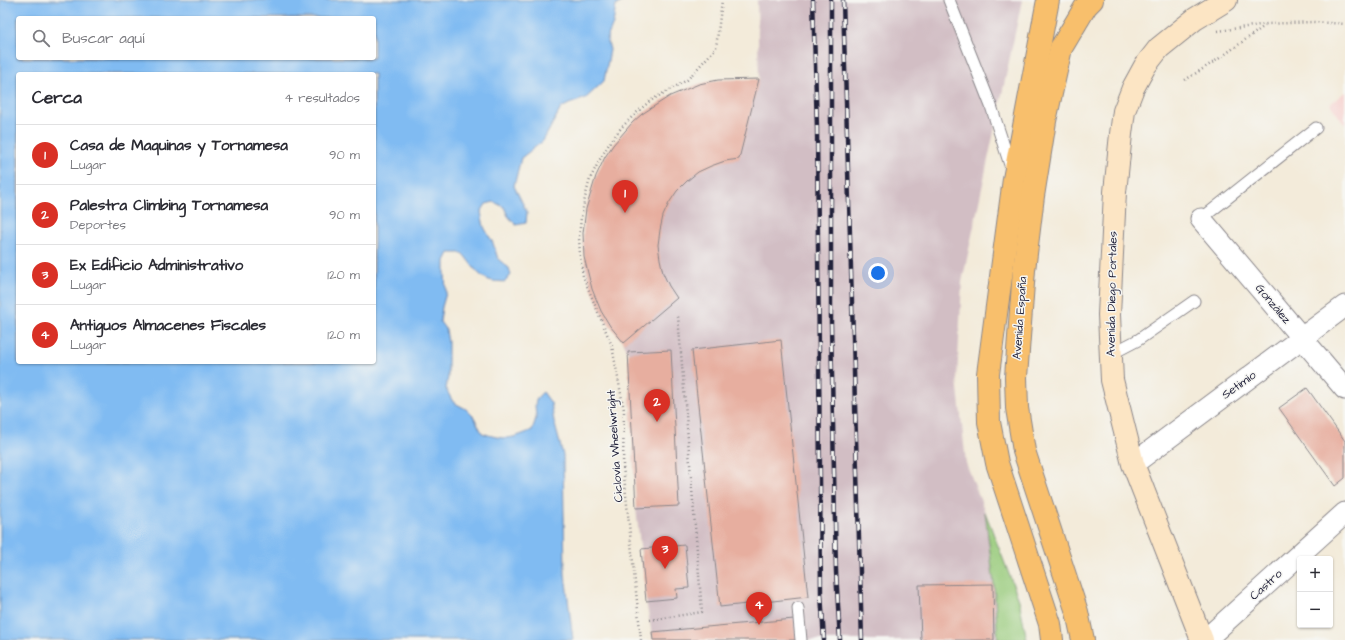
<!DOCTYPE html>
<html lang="es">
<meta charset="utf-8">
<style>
body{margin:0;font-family:"Architects Daughter",sans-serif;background:#f7f7f7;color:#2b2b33}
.controls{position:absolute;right:12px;bottom:12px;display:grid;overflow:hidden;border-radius:4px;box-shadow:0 1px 3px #0004}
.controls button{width:36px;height:36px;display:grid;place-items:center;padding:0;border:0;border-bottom:1px solid #e1e1e2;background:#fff;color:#2b2b33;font:20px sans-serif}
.you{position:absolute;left:878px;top:273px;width:14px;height:14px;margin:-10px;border:3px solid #fff;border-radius:50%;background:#1a73e8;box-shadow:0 0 0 6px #1a73e833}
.badge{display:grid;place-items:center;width:26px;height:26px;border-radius:50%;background:#d93025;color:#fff;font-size:13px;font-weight:700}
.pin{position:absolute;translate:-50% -33px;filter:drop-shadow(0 1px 2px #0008)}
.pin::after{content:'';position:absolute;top:21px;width:14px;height:12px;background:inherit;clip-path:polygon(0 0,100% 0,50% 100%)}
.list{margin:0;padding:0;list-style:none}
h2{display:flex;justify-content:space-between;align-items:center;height:52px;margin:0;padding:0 16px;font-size:17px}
h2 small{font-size:13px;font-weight:400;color:#7c7c81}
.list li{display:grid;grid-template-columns:26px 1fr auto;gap:12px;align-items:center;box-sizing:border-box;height:60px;padding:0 16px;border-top:1px solid #e1e1e2}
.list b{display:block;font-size:15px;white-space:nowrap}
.list p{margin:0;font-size:13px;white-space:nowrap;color:#7c7c81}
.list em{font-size:13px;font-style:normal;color:#7c7c81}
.icon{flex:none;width:22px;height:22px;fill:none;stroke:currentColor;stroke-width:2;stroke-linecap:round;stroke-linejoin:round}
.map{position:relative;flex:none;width:1345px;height:640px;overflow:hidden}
.search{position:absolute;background:#fff;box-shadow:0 1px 3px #0004;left:16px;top:16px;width:360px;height:44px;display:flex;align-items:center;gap:10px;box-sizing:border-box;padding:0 14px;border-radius:4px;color:#7c7c81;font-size:15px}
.panel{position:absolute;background:#fff;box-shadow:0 1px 3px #0004;left:16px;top:72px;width:360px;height:292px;border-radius:4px}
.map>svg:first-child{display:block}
.built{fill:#f7d0ce}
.industrial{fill:#d2bec4}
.green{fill:#99cb7b;stroke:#5e765b}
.water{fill:#80bbf2;stroke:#516e96;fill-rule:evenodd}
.building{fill:#e7ae9f}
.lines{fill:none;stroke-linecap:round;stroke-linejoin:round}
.lane-casing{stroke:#8a868a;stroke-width:13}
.street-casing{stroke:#8a868a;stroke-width:23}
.secondary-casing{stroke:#8a868a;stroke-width:24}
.primary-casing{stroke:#8a868a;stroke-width:24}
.path{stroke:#8a868a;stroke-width:2.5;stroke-dasharray:1 3;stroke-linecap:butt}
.lane{stroke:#fff;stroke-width:11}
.street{stroke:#fff;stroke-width:21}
.secondary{stroke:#fce5c4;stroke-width:22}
.primary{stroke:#f8bf6c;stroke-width:22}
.rail-casing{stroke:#22223b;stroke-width:4.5}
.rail{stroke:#f6f6f2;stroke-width:3;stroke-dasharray:9;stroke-linecap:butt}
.labels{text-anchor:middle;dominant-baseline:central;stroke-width:3;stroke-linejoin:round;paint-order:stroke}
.street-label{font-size:12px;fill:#22223b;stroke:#f6f6f2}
</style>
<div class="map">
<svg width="1345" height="640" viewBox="0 0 1345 640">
<rect width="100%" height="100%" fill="#f6f6f2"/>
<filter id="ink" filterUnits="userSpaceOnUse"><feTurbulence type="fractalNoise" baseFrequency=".025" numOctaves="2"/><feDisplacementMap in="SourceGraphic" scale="8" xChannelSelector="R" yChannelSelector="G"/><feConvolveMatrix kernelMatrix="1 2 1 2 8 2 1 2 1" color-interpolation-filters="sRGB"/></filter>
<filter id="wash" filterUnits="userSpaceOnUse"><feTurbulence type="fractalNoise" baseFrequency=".012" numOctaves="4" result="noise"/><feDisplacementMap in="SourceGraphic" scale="16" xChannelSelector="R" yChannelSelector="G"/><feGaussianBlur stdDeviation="0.9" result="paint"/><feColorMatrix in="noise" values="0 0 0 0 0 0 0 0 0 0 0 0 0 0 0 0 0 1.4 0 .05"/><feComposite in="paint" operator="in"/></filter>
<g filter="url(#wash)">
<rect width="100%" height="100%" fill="#f3ebda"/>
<path class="built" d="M 1345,92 L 1345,125 L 1330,104 Z"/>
<path class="industrial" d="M 757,0 L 1022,0 L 962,282 L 957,379 L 966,463 L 985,512 L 994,584 L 998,640 L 653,640 L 646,601 L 636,508 L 628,352 L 624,343 L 610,326 L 601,311 L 592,289 L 586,269 L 583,245 L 586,209 L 596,176 L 605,157 L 622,134 L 642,114 L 670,96 L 699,84 L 718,80 L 759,79 Z"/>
<path class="green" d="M 985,512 L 1019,600 L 1027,640 L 998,640 L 994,584 Z"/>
<path class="water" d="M 0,0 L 626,0 L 616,5 L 613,24 L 607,38 L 610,50 L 604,81 L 586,98 L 569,104 L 561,108 L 543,141 L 521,158 L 514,186 L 527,212 L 526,223 L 516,225 L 508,216 L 504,207 L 494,202 L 486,204 L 481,212 L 484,227 L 493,243 L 498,259 L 509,268 L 511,275 L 505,282 C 500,281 493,282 489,280 C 476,275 471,262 462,253 L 449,253 L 445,261 L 445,273 L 446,293 L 442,307 L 440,322 L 446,330 L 448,342 L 448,377 L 446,389 L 453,402 L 466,409 L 474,417 L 482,433 C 504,440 510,440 532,430 C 533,426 536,421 536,416 C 535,405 533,400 543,392 L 551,403 L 554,421 L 563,455 L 565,574 L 573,640 L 0,640 ZM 18,18 L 374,18 L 374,58 L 18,58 ZM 18,74 L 374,74 L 374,362 L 18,362 Z"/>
<g id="blocks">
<g class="building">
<path d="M 759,79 L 739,159 L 725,161 L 711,166 L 698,172 L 687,181 L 677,191 L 669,203 L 663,216 L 660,230 L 658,245 L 660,259 L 663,273 L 669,286 L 677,298 L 624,343 L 610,326 L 601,311 L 592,289 L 584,257 L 583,233 L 586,209 L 596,176 L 605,157 L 613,145 L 632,123 L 642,114 L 670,96 L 699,84 L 718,80 Z"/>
<path d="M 781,340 L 808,597 L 720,607 L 692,350 Z"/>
<path d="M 671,350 L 679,506 L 636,508 L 628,352 Z"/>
<path d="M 1307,388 L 1345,441 L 1345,478 L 1335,486 L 1279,408 Z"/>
<path d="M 685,545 L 689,588 L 676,589 L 677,598 L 646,601 L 641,549 Z"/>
<path d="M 993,584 L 994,640 L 921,640 L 919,585 Z"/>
<path d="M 794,619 L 796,640 L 653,640 L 652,632 Z"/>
</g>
</g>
</g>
<g filter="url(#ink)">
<use href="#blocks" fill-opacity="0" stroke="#8a868a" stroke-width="1"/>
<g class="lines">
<g class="lane-casing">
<g id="lane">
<path d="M 949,0 L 991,106 L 1012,171"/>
<path d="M 1201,219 L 1316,128"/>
<path d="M 1111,354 L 1138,340 L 1194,301"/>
<path d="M 798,608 L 801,640"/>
</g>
</g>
<g class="street-casing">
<g id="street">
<path d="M 1201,219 L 1345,389"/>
<path d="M 1133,464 L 1345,306"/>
<path d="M 1205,640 L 1345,513"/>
</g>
</g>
<g class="secondary-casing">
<path id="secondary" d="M 1202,640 L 1133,464 L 1112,380 L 1109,315 L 1115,192 L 1121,134 L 1124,111 L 1133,88 L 1145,66 L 1159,48 L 1195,19 L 1226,0"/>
</g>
<g class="primary-casing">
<g id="primary">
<path d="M 1048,0 L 1014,179 L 988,374 L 989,422 L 997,463 L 1050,624 L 1052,640"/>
<path d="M 1083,640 L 1077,612 L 1024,451 L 1017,408 L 1016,377 L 1024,270 L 1033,196 L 1045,121 L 1061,48 L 1086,6 L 1092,0"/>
</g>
</g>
<g class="path">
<path d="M 1218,31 L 1267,24 L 1313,22 L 1345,24"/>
<path d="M 1185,80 L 1217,60 L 1266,25"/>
<path d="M 650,620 L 702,612 L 678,316"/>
<path d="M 641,640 L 623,466 L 624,410 L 612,346 L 583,276 L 580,257 L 579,237 L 581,218 L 585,198 L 590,179 L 599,161 L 609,144 L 621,128 L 635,114 L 650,101 L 687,80 L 716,48 L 722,0"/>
</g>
<use href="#lane" class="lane"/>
<use href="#street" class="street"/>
<use href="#secondary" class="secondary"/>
<use href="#primary" class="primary"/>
<g class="rail-casing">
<g id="rail">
<path d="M 813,0 L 817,128 L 821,593 L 824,640"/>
<path d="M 831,0 L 831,324 L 836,571 L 840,640"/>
<path d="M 843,0 L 862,640"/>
</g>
</g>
<use href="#rail" class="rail"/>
</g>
</g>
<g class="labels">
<g class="street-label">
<text transform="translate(1112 294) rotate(-89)">Avenida Diego Portales</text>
<text transform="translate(1273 304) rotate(50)">González</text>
<text transform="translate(1020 318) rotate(-86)">Avenida España</text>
<text transform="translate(1239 385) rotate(-36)">Setimio</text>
<text transform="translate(615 446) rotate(-94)">Ciclovía Wheelwright</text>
<text transform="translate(1266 585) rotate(-42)">Castro</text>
</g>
</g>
</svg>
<div class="controls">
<button>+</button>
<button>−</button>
</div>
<div class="you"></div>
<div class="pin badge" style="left:625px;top:213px">1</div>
<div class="pin badge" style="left:657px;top:422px">2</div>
<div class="pin badge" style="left:665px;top:569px">3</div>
<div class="pin badge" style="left:759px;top:625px">4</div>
<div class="search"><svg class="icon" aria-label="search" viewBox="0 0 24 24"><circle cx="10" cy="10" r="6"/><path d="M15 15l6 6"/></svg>Buscar aquí</div>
<section class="panel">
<h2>Cerca<small>4 resultados</small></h2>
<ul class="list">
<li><span class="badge">1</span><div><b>Casa de Maquinas y Tornamesa</b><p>Lugar</p></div><em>90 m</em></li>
<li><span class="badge">2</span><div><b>Palestra Climbing Tornamesa</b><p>Deportes</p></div><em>90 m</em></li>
<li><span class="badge">3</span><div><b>Ex Edificio Administrativo</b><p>Lugar</p></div><em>120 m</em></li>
<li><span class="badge">4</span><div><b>Antiguos Almacenes Fiscales</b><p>Lugar</p></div><em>120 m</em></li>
</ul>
</section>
</div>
